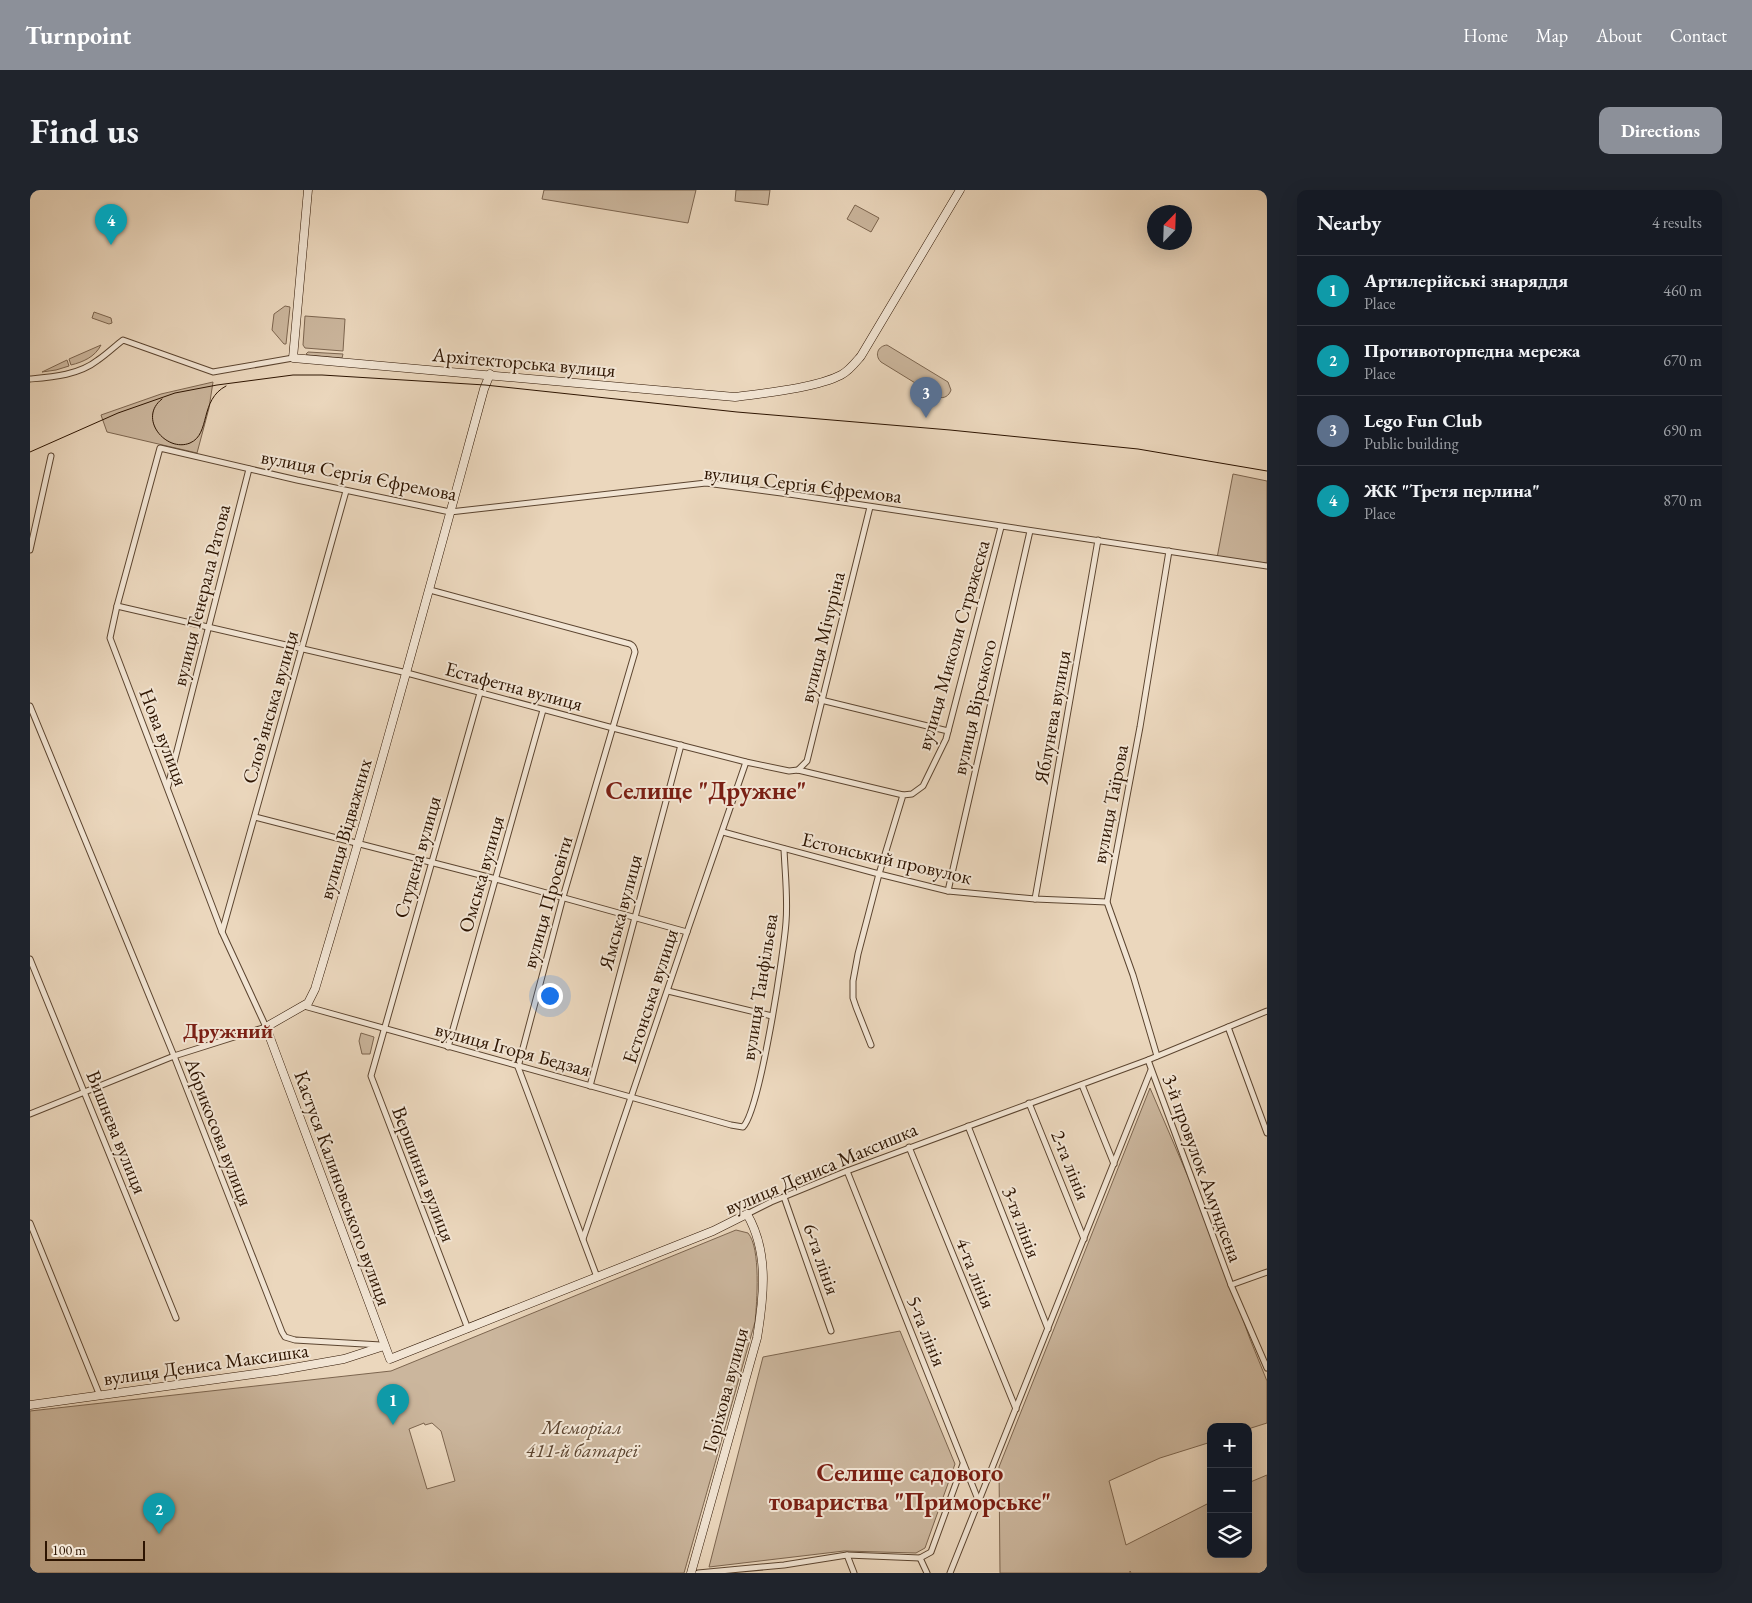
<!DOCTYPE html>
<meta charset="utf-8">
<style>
body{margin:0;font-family:"EB Garamond",serif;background:#20242c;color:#f1f3f6}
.controls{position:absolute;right:15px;bottom:15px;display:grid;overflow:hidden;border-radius:10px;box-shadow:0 5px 20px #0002}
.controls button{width:45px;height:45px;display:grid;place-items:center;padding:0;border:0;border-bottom:1px solid #363941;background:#171b24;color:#f1f3f6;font:25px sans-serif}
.compass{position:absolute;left:1117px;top:15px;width:45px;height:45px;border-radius:50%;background:#171b24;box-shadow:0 5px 20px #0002;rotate:23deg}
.scale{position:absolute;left:15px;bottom:12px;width:100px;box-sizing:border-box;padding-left:5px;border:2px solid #2d1401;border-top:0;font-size:14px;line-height:18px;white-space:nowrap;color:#2d1401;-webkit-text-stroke:4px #f2e5d4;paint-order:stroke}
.you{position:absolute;left:519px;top:805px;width:18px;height:18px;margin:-12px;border:4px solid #fff;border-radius:50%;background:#1a73e8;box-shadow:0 0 0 8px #1a73e833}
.badge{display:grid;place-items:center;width:32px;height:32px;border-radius:50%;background:#8c9099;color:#fff;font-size:16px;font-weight:700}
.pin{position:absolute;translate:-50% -41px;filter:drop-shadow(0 1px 2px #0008)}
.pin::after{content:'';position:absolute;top:26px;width:18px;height:15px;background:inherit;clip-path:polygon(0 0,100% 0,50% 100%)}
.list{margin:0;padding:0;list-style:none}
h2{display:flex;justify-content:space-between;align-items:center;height:65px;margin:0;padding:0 20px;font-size:21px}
h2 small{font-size:16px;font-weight:400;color:#9ea1a6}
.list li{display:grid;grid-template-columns:32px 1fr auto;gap:15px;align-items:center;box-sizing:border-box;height:70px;padding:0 20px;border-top:1px solid #363941}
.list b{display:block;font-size:19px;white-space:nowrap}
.list p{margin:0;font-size:16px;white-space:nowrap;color:#9ea1a6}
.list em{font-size:16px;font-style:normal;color:#9ea1a6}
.icon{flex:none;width:28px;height:28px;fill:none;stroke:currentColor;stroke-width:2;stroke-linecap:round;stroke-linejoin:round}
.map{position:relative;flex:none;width:1237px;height:1383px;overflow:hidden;border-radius:10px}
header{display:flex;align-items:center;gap:30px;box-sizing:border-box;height:70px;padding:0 25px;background:#8c9099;color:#fff}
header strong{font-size:24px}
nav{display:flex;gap:28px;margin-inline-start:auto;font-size:18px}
.intro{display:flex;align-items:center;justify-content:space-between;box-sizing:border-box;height:120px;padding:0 30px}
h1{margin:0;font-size:35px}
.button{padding:12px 22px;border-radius:10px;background:#8c9099;color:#fff;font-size:18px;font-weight:700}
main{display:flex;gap:30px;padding:0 30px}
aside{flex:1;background:#171b24;border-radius:10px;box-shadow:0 5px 20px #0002}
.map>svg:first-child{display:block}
.green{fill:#cbb69d;stroke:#7c654f;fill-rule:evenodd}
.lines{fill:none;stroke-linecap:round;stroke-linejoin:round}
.street-casing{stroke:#5c4530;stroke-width:7}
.secondary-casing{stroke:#2d1401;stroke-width:9}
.street{stroke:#f2e5d4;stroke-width:5}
.secondary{stroke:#f2e5d4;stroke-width:8}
.tram{stroke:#2d1401;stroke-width:1}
.labels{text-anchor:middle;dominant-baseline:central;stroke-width:4;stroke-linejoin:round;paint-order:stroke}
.street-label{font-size:20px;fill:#2d1401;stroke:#f2e5d4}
.park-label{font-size:20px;font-style:italic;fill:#5c4530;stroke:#f2e5d4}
.neighbourhood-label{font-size:21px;font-weight:bold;fill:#7a1f14;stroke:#f2e5d4}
.district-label{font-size:25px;font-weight:bold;fill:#7a1f14;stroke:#f2e5d4}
</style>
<header>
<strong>Turnpoint</strong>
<nav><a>Home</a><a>Map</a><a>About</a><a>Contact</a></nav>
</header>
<div class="intro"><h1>Find us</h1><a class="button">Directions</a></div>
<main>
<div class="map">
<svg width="1237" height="1383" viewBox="0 0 1237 1383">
<rect width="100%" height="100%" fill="#ebd7bd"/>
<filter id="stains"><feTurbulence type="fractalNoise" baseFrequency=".004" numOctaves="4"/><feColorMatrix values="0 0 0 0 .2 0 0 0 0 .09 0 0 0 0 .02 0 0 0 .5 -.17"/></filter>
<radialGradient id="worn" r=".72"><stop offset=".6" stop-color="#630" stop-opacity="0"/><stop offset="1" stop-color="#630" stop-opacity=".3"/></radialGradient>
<g class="green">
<path d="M 514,0 L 666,0 L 658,33 L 512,9 Z"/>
<path d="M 706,0 L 740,0 L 738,15 L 705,11 Z"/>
<path d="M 825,15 L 849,28 L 841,42 L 817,29 Z"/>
<path d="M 255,116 L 260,117 L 256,154 L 254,154 L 242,140 L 244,124 Z"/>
<path d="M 64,122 L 81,128 L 82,133 L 79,134 L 62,128 Z"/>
<path d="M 275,126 L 315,129 L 313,161 L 275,158 L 273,155 Z"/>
<path d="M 71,155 C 65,167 53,172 41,175 L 39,169 Z"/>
<path d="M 857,155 L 918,192 L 921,200 C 919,206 914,209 908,207 L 851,172 C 844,165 848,156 857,155 Z"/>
<path d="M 278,162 L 313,164 L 312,168 L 278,165 L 276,164 Z"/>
<path d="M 37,170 L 39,176 L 26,180 L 12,182 Z"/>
<path d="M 183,192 L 179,218 L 167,263 L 77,242 L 71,225 L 131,204 Z"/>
<path d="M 1203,284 L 1237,291 L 1237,373 L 1187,368 Z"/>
<path d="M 331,843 L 344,847 L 340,864 L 332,864 L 329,851 Z"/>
<path d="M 1120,898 L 1180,1038 L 1220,1149 L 1237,1191 L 1237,1233 L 1218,1239 L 1218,1237 L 1181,1237 L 1181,1252 L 1130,1268 L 1079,1291 L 1096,1355 L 1181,1312 L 1181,1364 L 1218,1364 L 1218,1293 L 1237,1285 L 1237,1383 L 1101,1383 L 1100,1381 L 1100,1383 L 970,1383 L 969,1277 Z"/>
<path d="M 706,1040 L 718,1043 C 731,1058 727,1112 725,1132 L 654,1383 L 0,1383 L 0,1221 L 361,1181 ZM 394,1233 L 395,1235 L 402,1233 L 411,1241 L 425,1291 L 397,1299 L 379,1239 Z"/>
<path d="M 870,1141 L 925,1274 L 895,1358 L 886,1363 L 814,1361 L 679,1377 L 733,1167 Z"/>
</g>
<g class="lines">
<g class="street-casing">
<g id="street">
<path d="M 0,189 C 23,187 49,185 68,170 C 77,164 85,156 93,150 L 183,182 L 263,168"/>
<path d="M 0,360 L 21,266"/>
<path d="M 400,400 L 596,453 C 602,454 604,456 605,462 L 533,707 L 488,877 L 567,1087"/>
<path d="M 87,416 L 377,483 L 583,538 L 716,572 L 759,581 L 768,580 L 873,605"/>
<path d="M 791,510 L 918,541"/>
<path d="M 0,516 L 144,866 L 252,1142 L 255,1147 L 265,1150 L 351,1155"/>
<path d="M 768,580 L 777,571 L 840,317"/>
<path d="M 138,596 L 219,279"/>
<path d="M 225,627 L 466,689 L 657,742"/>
<path d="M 693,642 L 849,684 L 918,701 L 1005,709 L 1077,712"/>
<path d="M 918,701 L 1000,341"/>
<path d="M 1005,709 L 1068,350"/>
<path d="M 192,742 L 316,301"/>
<path d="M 0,769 L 146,1128"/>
<path d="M 638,801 L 742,826"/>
<path d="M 274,816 L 701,935 L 713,937 C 730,920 754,762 756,732 C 758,708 755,683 754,659"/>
<path d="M 1198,837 L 1237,943"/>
<path d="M 841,855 L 826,817 L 823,808 L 823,791 L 828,764 L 849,684 L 873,605 L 882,604 L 893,596 L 916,549 L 971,337"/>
<path d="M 418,857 L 513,520"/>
<path d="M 1127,866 L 1103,785 L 1077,712 L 1110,537 L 1139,361"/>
<path d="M 1118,870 L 1201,1095 L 1237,1178"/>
<path d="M 1052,895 L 1084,974"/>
<path d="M 560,896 L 651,555"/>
<path d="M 999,913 L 1054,1049"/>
<path d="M 0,924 L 144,866 L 236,837 L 192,742 L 80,448 L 87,416 L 130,258 L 267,290 L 420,322 L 676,293 L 759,304 L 1237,376"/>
<path d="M 938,936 L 1018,1139"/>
<path d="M 879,957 L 986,1219"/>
<path d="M 817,981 L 949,1312"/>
<path d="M 754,1007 L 801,1141"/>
<path d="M 717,1024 L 741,1012 L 817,981 L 1118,870 L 1237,821"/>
<path d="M 0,1033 L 70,1206"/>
<path d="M 553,1049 L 657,742 L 716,572"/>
<path d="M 1201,1095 L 1237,1082"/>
<path d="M 438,1139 L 341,886 L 450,503"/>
<path d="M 817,1365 L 824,1383"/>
<path d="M 890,1368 L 897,1383"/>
<path d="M 668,1383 L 754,1375 L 817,1365 L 890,1368 L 901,1362 L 933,1274"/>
<path d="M 920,1383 L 1121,880"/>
</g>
</g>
<g class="secondary-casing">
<g id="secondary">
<path d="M 278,0 L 263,168 L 705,207 C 734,203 786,198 811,185 C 819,181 825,173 831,166 L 930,0"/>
<path d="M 460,184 L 454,199 C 399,400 345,600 285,799 L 278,813 L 236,837 L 360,1169 L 683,1041 L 717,1024 C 739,1062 734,1106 727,1148 L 661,1383"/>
<path d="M 0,1215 L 246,1181 L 314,1169 L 354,1156"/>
</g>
</g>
<use href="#street" class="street"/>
<use href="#secondary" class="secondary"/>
<g class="tram">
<path d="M 132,209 C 107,228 136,263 160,253 C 181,244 169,210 196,196"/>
<path d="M 0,262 L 88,223 L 145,203 L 187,195 L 263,185 L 292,185 L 455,195 L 707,222 L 920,240 L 1108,259 L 1237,281"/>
</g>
</g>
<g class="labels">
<g class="street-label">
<text transform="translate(494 172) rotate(5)">Архітекторська вулиця</text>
<text transform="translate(329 285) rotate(11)">вулиця Сергія Єфремова</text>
<text transform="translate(773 294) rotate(7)">вулиця Сергія Єфремова</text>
<text transform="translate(171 405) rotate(-76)">вулиця Генерала Ратова</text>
<text transform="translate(792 447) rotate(-76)">вулиця Мічуріна</text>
<text transform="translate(923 455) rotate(-74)">вулиця Миколи Стражеска</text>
<text transform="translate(484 496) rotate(15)">Естафетна вулиця</text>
<text transform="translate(240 517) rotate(-74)">Словʼянська вулиця</text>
<text transform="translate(944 517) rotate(-77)">вулиця Вірського</text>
<text transform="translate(1022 527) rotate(-80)">Яблунева вулиця</text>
<text transform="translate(134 547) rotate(69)">Нова вулиця</text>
<text transform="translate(1080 614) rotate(-79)">вулиця Таїрова</text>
<text transform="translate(315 639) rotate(-74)">вулиця Відважних</text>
<text transform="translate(387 667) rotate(-74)">Студена вулиця</text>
<text transform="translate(857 668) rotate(13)">Естонський провулок</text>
<text transform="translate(451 684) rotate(-74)">Омська вулиця</text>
<text transform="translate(517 712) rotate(-74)">вулиця Просвіти</text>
<text transform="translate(590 722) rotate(-75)">Ямська вулиця</text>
<text transform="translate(729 797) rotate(-81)">вулиця Танфільєва</text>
<text transform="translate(620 806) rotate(-72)">Естонська вулиця</text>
<text transform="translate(483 859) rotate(15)">вулиця Ігоря Бедзая</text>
<text transform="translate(87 942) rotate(68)">Вишнева вулиця</text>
<text transform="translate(189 942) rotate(69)">Абрикосова вулиця</text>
<text transform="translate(1041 975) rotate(68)">2-га лінія</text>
<text transform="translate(791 978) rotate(-23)">вулиця Дениса Максишка</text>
<text transform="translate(1173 978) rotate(70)">3-й провулок Амундсена</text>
<text transform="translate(394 984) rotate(69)">Вершинна вулиця</text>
<text transform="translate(313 998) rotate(70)">Кастуся Калиновського вулиця</text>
<text transform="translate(992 1032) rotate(69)">3-тя лінія</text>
<text transform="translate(792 1069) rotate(71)">6-та лінія</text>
<text transform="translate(946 1083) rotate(68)">4-та лінія</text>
<text transform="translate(897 1141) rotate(68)">5-та лінія</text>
<text transform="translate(176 1174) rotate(-8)">вулиця Дениса Максишка</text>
<text transform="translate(695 1200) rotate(-75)">Горіхова вулиця</text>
</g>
<g class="park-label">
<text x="552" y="1237">Меморіал<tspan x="552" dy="23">411-й батареї</tspan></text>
</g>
<g class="neighbourhood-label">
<text x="198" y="840">Дружний</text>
</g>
<g class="district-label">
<text x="676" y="600">Селище "Дружне"</text>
<text x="880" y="1282">Селище садового<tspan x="880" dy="29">товариства "Приморське"</tspan></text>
</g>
</g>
<rect width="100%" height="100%" filter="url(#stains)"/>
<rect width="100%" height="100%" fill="url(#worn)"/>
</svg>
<div class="controls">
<button>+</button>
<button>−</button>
<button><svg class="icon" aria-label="layers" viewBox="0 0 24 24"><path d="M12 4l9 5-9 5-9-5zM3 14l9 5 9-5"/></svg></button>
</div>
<svg class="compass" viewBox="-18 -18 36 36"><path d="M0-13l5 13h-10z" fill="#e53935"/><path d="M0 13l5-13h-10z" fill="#9ea1a6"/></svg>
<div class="scale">100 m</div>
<div class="you"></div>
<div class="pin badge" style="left:363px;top:1235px;background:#0f9aa8">1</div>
<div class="pin badge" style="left:129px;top:1344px;background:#0f9aa8">2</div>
<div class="pin badge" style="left:896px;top:228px;background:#5c6f8a">3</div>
<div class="pin badge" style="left:81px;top:55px;background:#0f9aa8">4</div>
</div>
<aside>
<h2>Nearby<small>4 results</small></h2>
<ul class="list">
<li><span class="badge" style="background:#0f9aa8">1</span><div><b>Артилерійські знаряддя</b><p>Place</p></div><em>460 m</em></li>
<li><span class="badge" style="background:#0f9aa8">2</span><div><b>Противоторпедна мережа</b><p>Place</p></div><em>670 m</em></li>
<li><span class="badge" style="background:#5c6f8a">3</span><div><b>Lego Fun Club</b><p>Public building</p></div><em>690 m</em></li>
<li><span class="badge" style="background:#0f9aa8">4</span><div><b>ЖК &quot;Третя перлина&quot;</b><p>Place</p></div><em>870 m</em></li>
</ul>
</aside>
</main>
